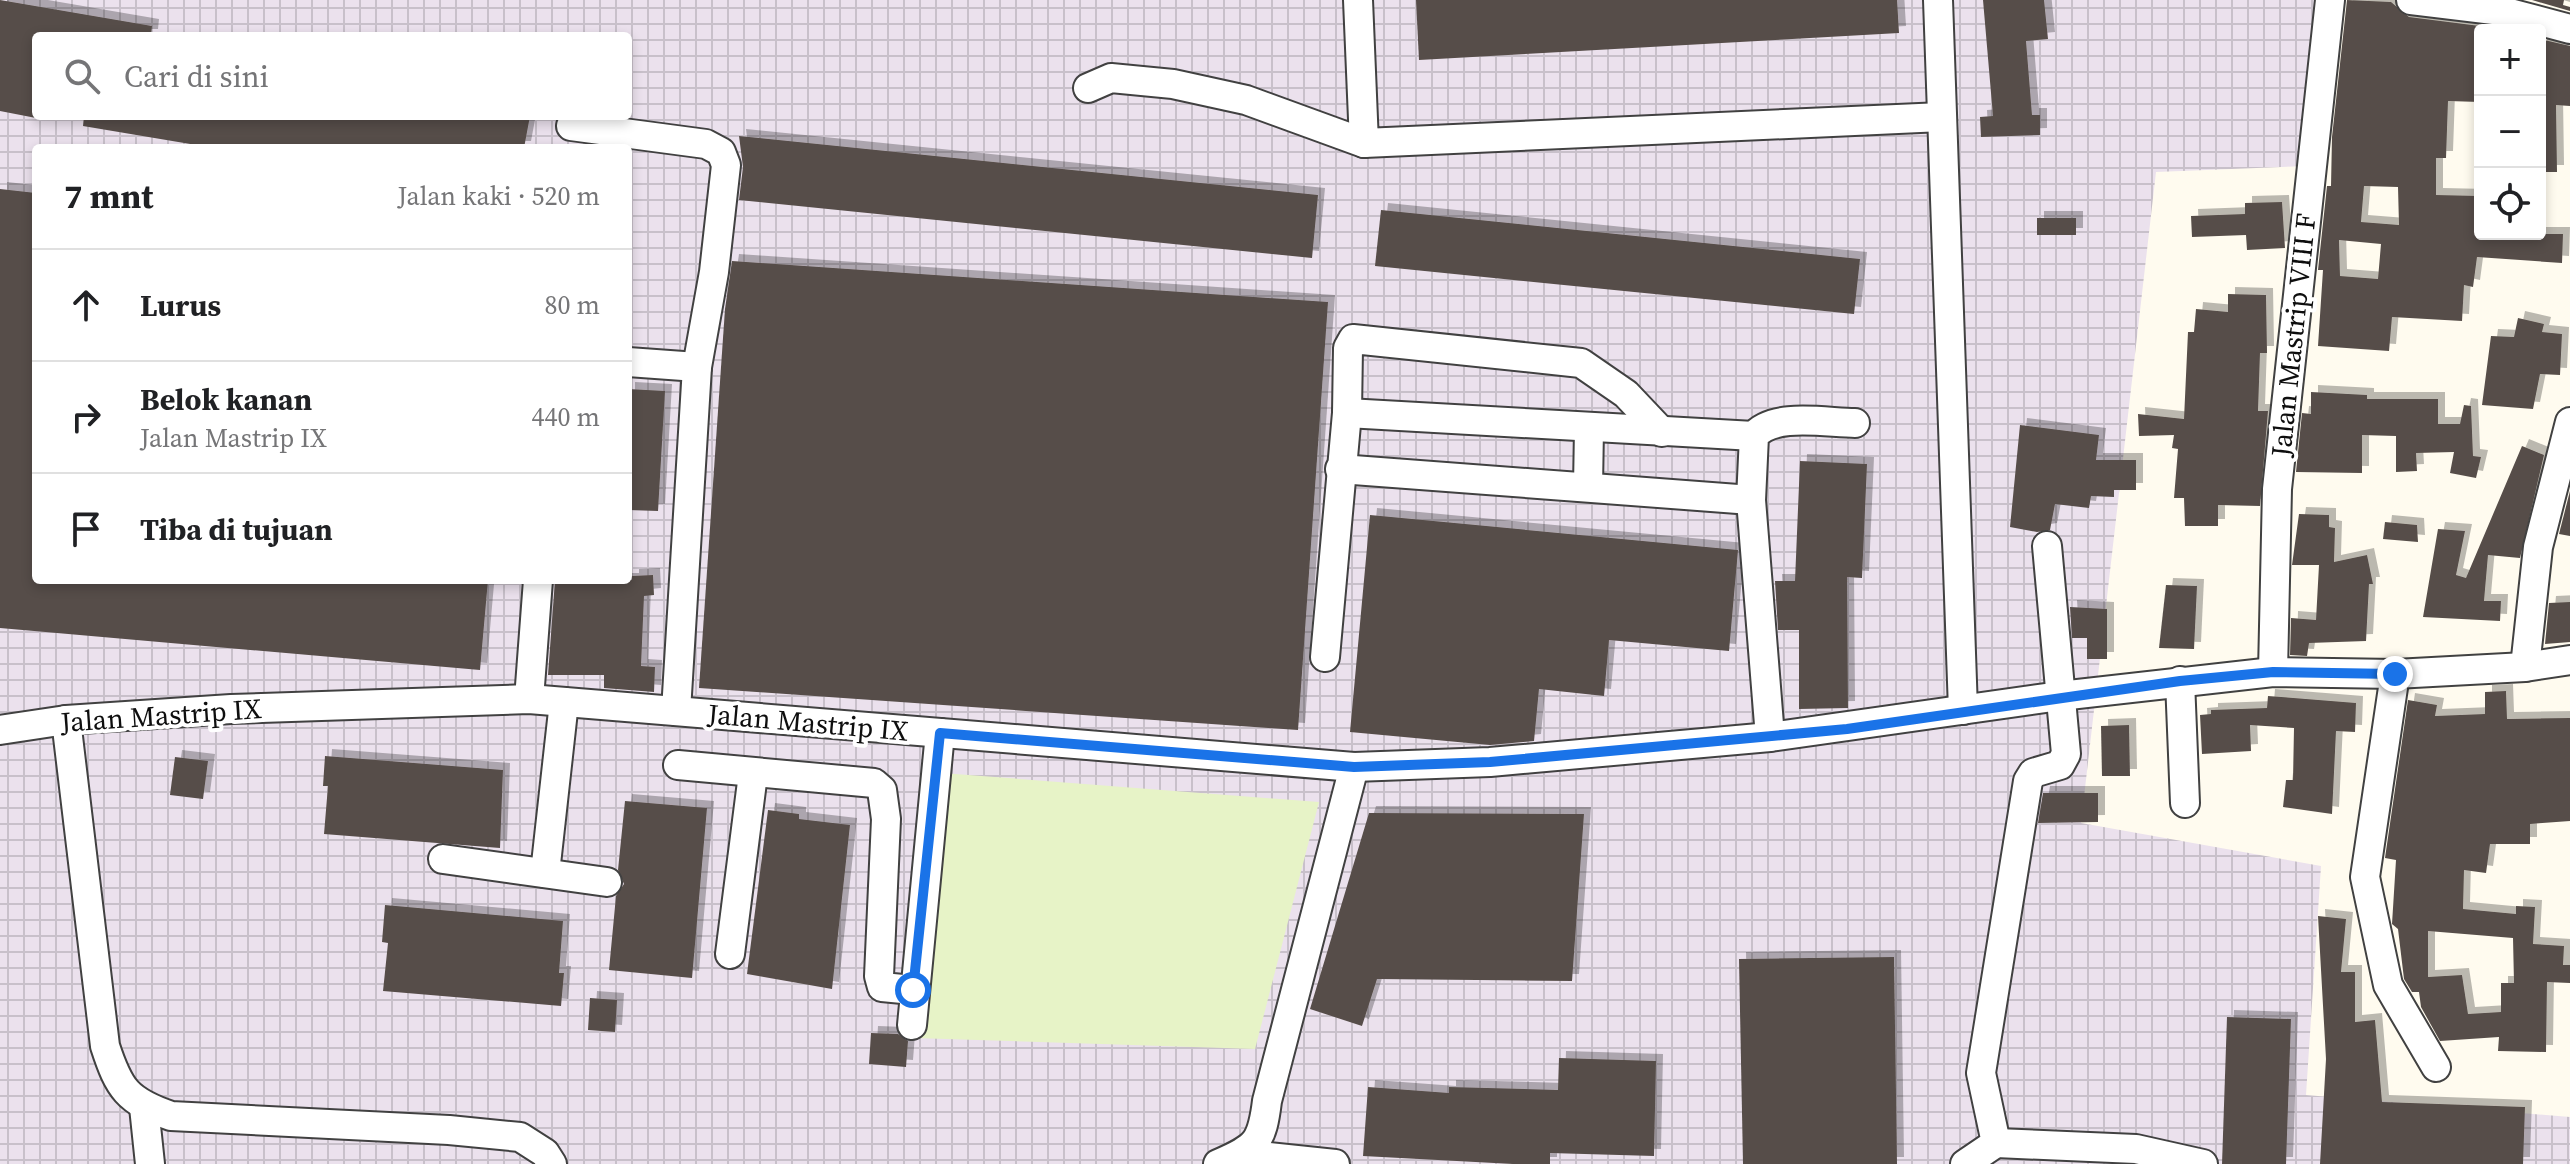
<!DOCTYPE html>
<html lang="id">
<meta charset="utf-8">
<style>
body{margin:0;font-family:"Source Serif 4",serif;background:#f6f6f6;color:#202124}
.controls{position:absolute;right:24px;top:24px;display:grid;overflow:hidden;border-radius:8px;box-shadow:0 4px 12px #0003}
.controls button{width:72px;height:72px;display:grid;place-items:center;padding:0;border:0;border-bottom:2px solid #e0e0e0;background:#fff;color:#202124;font:40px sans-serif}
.stop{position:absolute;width:24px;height:24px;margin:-18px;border:6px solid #1a73e8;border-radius:50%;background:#fff}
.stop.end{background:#1a73e8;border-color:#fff;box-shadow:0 2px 8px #0008}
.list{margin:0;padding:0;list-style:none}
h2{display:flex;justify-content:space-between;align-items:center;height:104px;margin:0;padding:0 32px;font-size:34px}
h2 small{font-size:26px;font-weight:400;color:#757577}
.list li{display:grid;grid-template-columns:52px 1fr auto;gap:24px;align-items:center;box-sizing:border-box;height:112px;padding:0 32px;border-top:2px solid #e0e0e0}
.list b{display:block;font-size:30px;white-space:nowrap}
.list p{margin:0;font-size:26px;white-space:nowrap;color:#757577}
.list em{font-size:26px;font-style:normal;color:#757577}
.icon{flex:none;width:44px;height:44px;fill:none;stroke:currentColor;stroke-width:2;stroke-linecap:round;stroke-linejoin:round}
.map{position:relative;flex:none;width:2570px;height:1164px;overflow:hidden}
.search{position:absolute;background:#fff;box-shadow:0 4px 12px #0003;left:32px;top:32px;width:600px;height:88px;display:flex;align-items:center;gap:20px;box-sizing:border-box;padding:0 28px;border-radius:8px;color:#757577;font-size:30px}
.panel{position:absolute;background:#fff;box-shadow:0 4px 12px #0003;left:32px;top:144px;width:600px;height:440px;border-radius:8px}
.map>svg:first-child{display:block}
.industrial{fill:url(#industrial-grid);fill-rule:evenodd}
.pitch{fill:#e7f3c7}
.building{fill:#574e49;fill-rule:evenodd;filter:url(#shadow)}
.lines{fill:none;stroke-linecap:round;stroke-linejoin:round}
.minor-casing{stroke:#414141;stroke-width:32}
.minor{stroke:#fff;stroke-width:28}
.route{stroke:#1a73e8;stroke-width:10}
.labels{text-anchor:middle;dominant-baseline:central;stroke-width:8;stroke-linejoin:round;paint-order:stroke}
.street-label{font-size:28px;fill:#0e0e0e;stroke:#fff}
</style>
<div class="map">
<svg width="2570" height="1164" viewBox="0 0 2570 1164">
<defs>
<pattern id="industrial-grid" width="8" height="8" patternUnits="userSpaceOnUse" patternTransform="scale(2)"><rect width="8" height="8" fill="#ebe1ed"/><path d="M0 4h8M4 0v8" fill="none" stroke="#c8c0ca"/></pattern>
<filter id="shadow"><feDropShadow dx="7" dy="-7" stdDeviation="0" flood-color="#0004"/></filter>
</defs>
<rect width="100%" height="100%" fill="#fffbef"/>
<path class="industrial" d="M 0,0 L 2324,0 L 2308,166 L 2156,172 L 2081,823 L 2321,866 L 2306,1095 L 2570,1117 L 2570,1164 L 0,1164 ZM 36,36 L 628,36 L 628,116 L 36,116 ZM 36,148 L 628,148 L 628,580 L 36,580 Z"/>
<path class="pitch" d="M 942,773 L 1319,802 L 1255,1049 L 914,1038 Z"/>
<g class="building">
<path d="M 0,0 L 152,26 L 151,36 L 36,36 L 36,118 L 0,111 Z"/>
<path d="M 1416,0 L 1897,0 L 1899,33 L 1419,60 Z"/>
<path d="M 1983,0 L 2044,0 L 2048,39 L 2026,41 L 2032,115 L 2040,115 L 2040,135 L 1981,137 L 1980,117 L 1993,116 Z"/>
<path d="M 2347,0 L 2391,2 L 2409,17 L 2480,26 L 2480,102 L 2448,101 L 2446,158 L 2436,158 L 2436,195 L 2480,196 L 2480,234 L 2563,234 L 2562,263 L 2477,257 L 2473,287 L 2464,285 L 2462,321 L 2392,317 L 2389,351 L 2318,346 L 2323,270 L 2318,270 L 2327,186 L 2331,186 L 2332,137 ZM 2364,186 L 2398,187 L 2399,225 L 2361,222 ZM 2339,240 L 2381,244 L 2378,279 L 2340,276 Z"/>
<path d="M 2532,0 L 2564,0 L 2563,5 L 2570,7 L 2570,11 Z"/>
<path d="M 2540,39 L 2570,46 L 2570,106 L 2556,105 L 2557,172 L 2540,172 Z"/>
<path d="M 84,116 L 530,116 L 524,148 L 214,148 L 83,126 Z"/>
<path d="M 739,136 L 1318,195 L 1312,258 L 739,200 L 743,167 Z"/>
<path d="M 0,189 L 36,193 L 36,580 L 488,580 L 480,670 L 0,628 Z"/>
<path d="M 2282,202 L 2285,248 L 2247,250 L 2246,235 L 2192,237 L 2191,216 L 2245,214 L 2245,203 Z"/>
<path d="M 1381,210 L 1860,259 L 1854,314 L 1375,266 Z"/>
<rect x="2037" y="218" width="39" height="17"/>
<path d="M 732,261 L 1328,302 L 1298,730 L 699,688 L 725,309 Z"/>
<path d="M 2228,294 L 2266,295 L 2267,353 L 2260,353 L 2258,411 L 2268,411 L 2260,506 L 2218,505 L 2218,526 L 2185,526 L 2184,498 L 2174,498 L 2178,449 L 2172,448 L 2174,435 L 2139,436 L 2138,414 L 2184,419 L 2188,332 L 2194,332 L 2196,309 L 2228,312 Z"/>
<path d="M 2518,318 L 2544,324 L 2542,332 L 2562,334 L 2560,375 L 2540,374 L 2533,409 L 2482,405 L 2491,336 L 2514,337 Z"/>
<path d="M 628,389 L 665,391 L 658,511 L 628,510 Z"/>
<path d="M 2311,392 L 2367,395 L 2367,399 L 2438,399 L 2438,424 L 2460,424 L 2464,405 L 2471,406 L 2473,456 L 2481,457 L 2476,478 L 2450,473 L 2454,452 L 2416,453 L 2417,471 L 2396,472 L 2396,436 L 2362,435 L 2362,473 L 2296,472 L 2302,413 L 2311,414 Z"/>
<path d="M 2020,425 L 2099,435 L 2096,460 L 2136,460 L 2136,490 L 2114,490 L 2114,497 L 2091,496 L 2089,508 L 2055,504 L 2050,530 L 2037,532 L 2010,527 Z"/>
<path d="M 2522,446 L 2544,455 L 2520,558 L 2488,555 L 2484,601 L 2501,601 L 2500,621 L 2423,617 L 2438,529 L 2465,531 L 2456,575 L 2466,578 Z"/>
<path d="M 1800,461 L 1867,464 L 1862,578 L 1847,577 L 1848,708 L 1799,709 L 1799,630 L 1778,630 L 1775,581 L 1795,581 Z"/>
<path d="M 2570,491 L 2570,536 L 2559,534 Z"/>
<path d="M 2299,514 L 2329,515 L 2329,527 L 2335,528 L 2334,562 L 2367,555 L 2373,584 L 2369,584 L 2366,641 L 2309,643 L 2307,656 L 2290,655 L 2291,618 L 2316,620 L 2319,565 L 2292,565 Z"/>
<path d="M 1370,515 L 1738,550 L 1729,651 L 1609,640 L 1604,696 L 1539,689 L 1534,741 L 1490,745 L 1350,732 Z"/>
<path d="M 2385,522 L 2417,525 L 2418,542 L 2383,539 Z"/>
<path d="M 653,575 L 654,595 L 644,596 L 641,666 L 655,667 L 654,692 L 604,688 L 604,675 L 548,675 L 555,580 L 632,580 L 632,576 Z"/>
<path d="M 2166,585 L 2197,586 L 2194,649 L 2159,648 Z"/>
<path d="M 2570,602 L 2570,642 L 2545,644 L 2549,603 Z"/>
<path d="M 2070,607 L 2107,609 L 2107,659 L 2087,659 L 2087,638 L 2072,638 Z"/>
<path d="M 2506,691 L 2507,719 L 2570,718 L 2570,821 L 2530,824 L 2530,844 L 2490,844 L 2486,873 L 2464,870 L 2463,909 L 2516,914 L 2516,906 L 2535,907 L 2533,944 L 2564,946 L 2563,965 L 2570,965 L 2570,983 L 2547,982 L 2546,1052 L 2498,1051 L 2499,1037 L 2440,1041 L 2421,1007 L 2419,992 L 2412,992 L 2404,979 L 2398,929 L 2392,924 L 2396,860 L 2385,858 L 2408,700 L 2437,705 L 2435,716 L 2485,714 L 2485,692 ZM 2428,931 L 2513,938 L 2514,983 L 2501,983 L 2501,1012 L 2468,1014 L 2462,975 L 2428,977 Z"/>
<path d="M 2268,696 L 2356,703 L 2355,732 L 2336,731 L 2332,814 L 2283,807 L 2286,780 L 2293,780 L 2294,728 L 2250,725 L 2251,751 L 2202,754 L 2200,715 L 2211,714 L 2211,710 L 2267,708 Z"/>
<path d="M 2129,725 L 2130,776 L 2102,776 L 2101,726 Z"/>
<path d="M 325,756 L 503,770 L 500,848 L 324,834 L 328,786 L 323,786 Z"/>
<path d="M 175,757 L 208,761 L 203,799 L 170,795 Z"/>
<path d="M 2043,793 L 2098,793 L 2098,822 L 2038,823 Z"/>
<path d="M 625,801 L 707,808 L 692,978 L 609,970 L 616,896 L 624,884 L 618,870 Z"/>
<path d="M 768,810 L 799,814 L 799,819 L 850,825 L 832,989 L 747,974 Z"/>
<path d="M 1369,813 L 1584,814 L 1572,981 L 1377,979 L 1362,1026 L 1310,1009 Z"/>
<path d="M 385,905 L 563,921 L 559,973 L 564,973 L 561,1006 L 383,991 L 388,943 L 382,942 Z"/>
<path d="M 2318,916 L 2346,919 L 2341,972 L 2355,972 L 2355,1022 L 2375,1020 L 2382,1102 L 2525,1107 L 2523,1164 L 2320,1164 L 2326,1059 Z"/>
<path d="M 1894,957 L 1897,1164 L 1743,1164 L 1739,959 Z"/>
<path d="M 590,998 L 617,1000 L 615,1032 L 588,1030 Z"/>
<path d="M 2227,1017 L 2291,1019 L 2286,1164 L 2222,1164 Z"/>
<path d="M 871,1033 L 898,1034 L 908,1041 L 906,1067 L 869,1064 Z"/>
<path d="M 1559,1058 L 1656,1061 L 1654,1156 L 1550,1153 L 1550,1164 L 1513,1164 L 1363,1156 L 1368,1087 L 1449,1093 L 1449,1087 L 1558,1090 Z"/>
</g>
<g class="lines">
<g class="minor-casing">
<g id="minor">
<path d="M 1358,0 L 1364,143 L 1942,117"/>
<path d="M 1938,0 L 1963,710"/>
<path d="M 2411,0 L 2502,11 L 2570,29"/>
<path d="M 1088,88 L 1111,78 L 1173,84 L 1246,100 L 1364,143"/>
<path d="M 571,126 L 706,144 L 721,152 L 726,165 L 714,272 L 697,367 L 676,711"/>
<path d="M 628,362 L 697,367"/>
<path d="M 1347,413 L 1754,436"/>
<path d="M 1340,469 L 1751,500"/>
<path d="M 1588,487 L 1589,428"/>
<path d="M 1325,657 L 1347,413 L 1348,348 L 1353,339 L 1581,363 L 1626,394 L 1662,432"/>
<path d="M 2525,667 L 2538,547 L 2570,422"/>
<path d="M 2273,672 L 2277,489 L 2330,0"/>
<path d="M 2395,674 L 2365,877 L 2388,985 L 2436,1067"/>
<path d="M 2180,681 L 2185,803"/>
<path d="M 529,699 L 538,580"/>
<path d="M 66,720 L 105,1046 C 119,1089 127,1101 171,1116 L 449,1130 L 520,1137 L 545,1153 L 552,1164"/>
<path d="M 0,730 L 66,720 L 231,709 L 529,699 L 1354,767 L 1490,762 L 1770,737 L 2060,696 L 2273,672 L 2395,674 L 2525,667 L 2570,660"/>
<path d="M 1770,737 L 1751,500 L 1754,436 C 1773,412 1827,423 1855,423"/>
<path d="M 678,765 L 874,783 L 882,790 L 886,819 L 879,976 L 882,987 L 913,990"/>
<path d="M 443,859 L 607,882"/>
<path d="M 545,873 L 564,702"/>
<path d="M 730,954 L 753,774"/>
<path d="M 912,1025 L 940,733"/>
<path d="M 144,1107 L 150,1164"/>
<path d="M 1996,1143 L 2136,1149 L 2203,1164"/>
<path d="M 1242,1154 L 1335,1164"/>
<path d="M 1218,1164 C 1257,1147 1262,1142 1267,1101 L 1354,767"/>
<path d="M 1965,1164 L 1996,1143 L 1981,1073 L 2028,781 L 2033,773 L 2060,765 L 2066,754 L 2047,546"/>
</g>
</g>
<use href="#minor" class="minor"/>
</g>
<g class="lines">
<path class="route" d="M 913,990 L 940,733 L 1354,767 L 1490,762 L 1847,729 L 2180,681 L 2273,672 L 2395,674"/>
</g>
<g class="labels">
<g class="street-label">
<text transform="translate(2293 335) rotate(-84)">Jalan Mastrip VIII F</text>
<text transform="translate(161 715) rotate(-4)">Jalan Mastrip IX</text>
<text transform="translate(808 722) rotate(5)">Jalan Mastrip IX</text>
</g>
</g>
</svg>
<div class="controls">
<button>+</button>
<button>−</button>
<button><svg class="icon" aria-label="locate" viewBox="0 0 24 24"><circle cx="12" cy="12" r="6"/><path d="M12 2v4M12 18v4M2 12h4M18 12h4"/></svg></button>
</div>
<div class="stop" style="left:913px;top:990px"></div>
<div class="stop end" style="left:2395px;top:674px"></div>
<div class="search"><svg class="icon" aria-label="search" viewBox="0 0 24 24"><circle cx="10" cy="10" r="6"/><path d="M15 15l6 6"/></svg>Cari di sini</div>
<section class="panel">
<h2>7 mnt<small>Jalan kaki · 520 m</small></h2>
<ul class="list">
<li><svg class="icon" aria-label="ahead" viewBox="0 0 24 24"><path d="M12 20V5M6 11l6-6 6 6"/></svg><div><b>Lurus</b></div><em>80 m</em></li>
<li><svg class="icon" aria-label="right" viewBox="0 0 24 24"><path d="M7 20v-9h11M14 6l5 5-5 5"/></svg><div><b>Belok kanan</b><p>Jalan Mastrip IX</p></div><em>440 m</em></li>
<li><svg class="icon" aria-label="arrive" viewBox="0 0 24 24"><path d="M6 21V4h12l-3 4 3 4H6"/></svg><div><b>Tiba di tujuan</b></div></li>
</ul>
</section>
</div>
